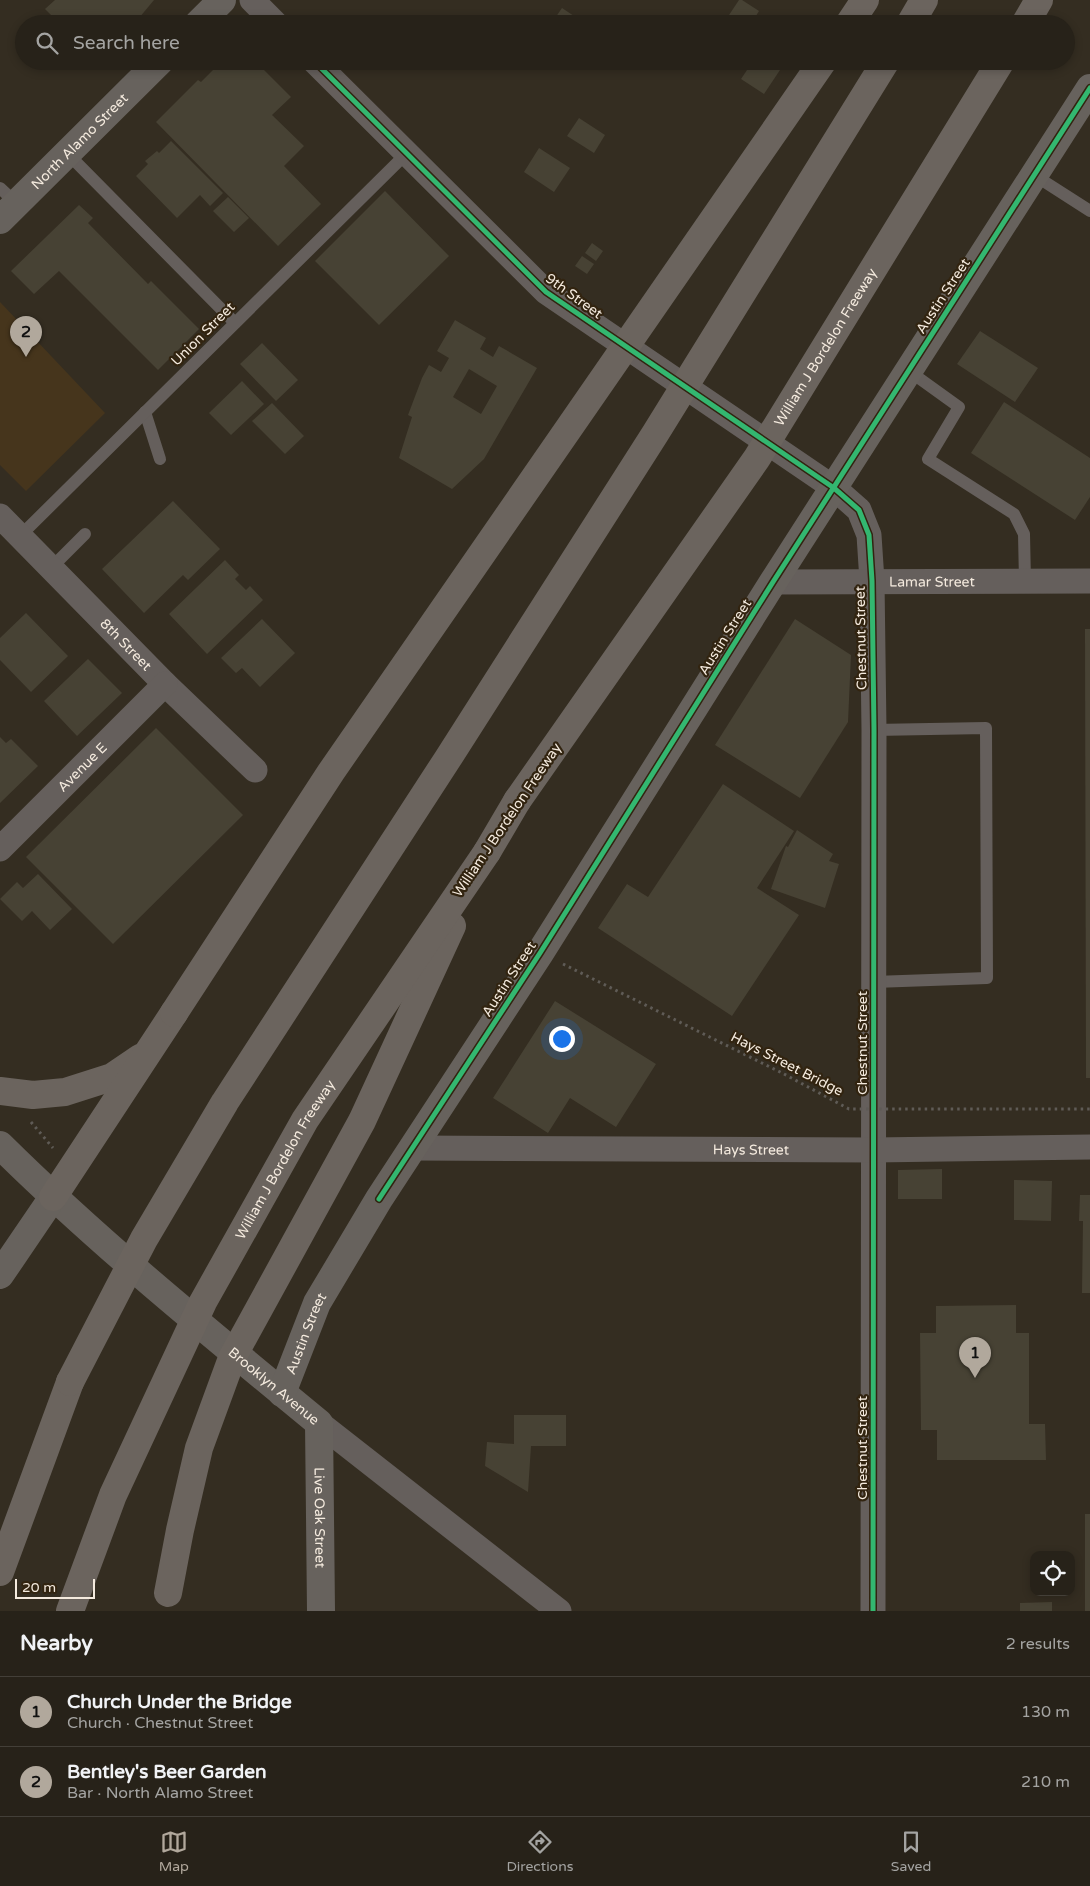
<!DOCTYPE html>
<meta charset="utf-8">
<style>
body{margin:0;font-family:"Varela Round",sans-serif;background:#2f2a22;color:#f1f3f6}
.controls{position:absolute;right:15px;bottom:15px;display:grid;overflow:hidden;border-radius:10px;box-shadow:0 2px 8px #0003}
.controls button{width:45px;height:45px;display:grid;place-items:center;padding:0;border:0;border-bottom:1px solid #433f38;background:#272219;color:#f1f3f6;font:25px sans-serif}
.scale{position:absolute;left:15px;bottom:12px;width:80px;box-sizing:border-box;padding-left:5px;border:2px solid #f4eade;border-top:0;font-size:14px;line-height:18px;white-space:nowrap;color:#f4eade;-webkit-text-stroke:4px #322410;paint-order:stroke}
.you{position:absolute;left:561px;top:1038px;width:18px;height:18px;margin:-12px;border:4px solid #fff;border-radius:50%;background:#1a73e8;box-shadow:0 0 0 8px #1a73e833}
.badge{display:grid;place-items:center;width:32px;height:32px;border-radius:50%;background:#b1a89c;color:#111;font-size:16px;font-weight:700}
.pin{position:absolute;translate:-50% -41px;filter:drop-shadow(0 1px 2px #0008)}
.pin::after{content:'';position:absolute;top:26px;width:18px;height:15px;background:inherit;clip-path:polygon(0 0,100% 0,50% 100%)}
.list{margin:0;padding:0;list-style:none}
h2{display:flex;justify-content:space-between;align-items:center;height:65px;margin:0;padding:0 20px;font-size:21px}
h2 small{font-size:16px;font-weight:400;color:#a4a4a2}
.list li{display:grid;grid-template-columns:32px 1fr auto;gap:15px;align-items:center;box-sizing:border-box;height:70px;padding:0 20px;border-top:1px solid #433f38}
.list b{display:block;font-size:19px;white-space:nowrap}
.list p{margin:0;font-size:16px;white-space:nowrap;color:#a4a4a2}
.list em{font-size:16px;font-style:normal;color:#a4a4a2}
.icon{flex:none;width:28px;height:28px;fill:none;stroke:currentColor;stroke-width:2;stroke-linecap:round;stroke-linejoin:round}
.map{position:relative;flex:none;width:1090px;height:1611px;overflow:hidden}
.search{position:absolute;background:#272219;box-shadow:0 2px 8px #0003;left:15px;right:15px;top:15px;height:55px;display:flex;align-items:center;gap:12px;box-sizing:border-box;padding:0 18px;border-radius:28px;color:#a4a4a2;font-size:19px}
.sheet{height:205px;background:#272219}
nav{display:flex;justify-content:space-around;align-items:center;box-sizing:border-box;height:70px;border-top:1px solid #433f38;background:#272219;font-size:14px;color:#a4a4a2}
nav a{display:grid;justify-items:center;gap:2px}
nav .on{color:#b1a89c}
.map>svg:first-child{display:block}
.built{fill:#46351c}
.building{fill:#474234;fill-rule:evenodd}
.lines{fill:none;stroke-linecap:round;stroke-linejoin:round}
.path{stroke:#5f5b56;stroke-width:3;stroke-dasharray:2.5 4;stroke-linecap:butt}
.lane{stroke:#655f5c;stroke-width:12}
.street{stroke:#655f5c;stroke-width:25}
.secondary{stroke:#67625d;stroke-width:28}
.highway{stroke:#6b645e;stroke-width:28}
.path-bridge{stroke:#5f5b56;stroke-width:3;stroke-dasharray:2.5 4;stroke-linecap:butt}
.highway-bridge{stroke:#6b645e;stroke-width:28}
.cycleway-casing{stroke:#322410;stroke-width:8}
.cycleway{stroke:#33b770;stroke-width:5}
.labels{text-anchor:middle;dominant-baseline:central;stroke-width:4.5;stroke-linejoin:round;paint-order:stroke}
.street-label{font-size:14px;fill:#f4eade;stroke:#322410}
</style>
<div class="map">
<svg width="1090" height="1611" viewBox="0 0 1090 1611">
<rect width="100%" height="100%" fill="#342d21"/>
<path class="built" d="M 0,302 L 105,413 L 26,491 L 0,465 Z"/>
<g class="building">
<path d="M 55,0 L 154,0 L 134,24 L 60,24 L 45,9 Z"/>
<path d="M 739,0 L 742,0 L 759,11 L 751,24 L 723,24 Z"/>
<path d="M 562,8 L 586,24 L 551,24 Z"/>
<path d="M 222,61 L 255,61 L 291,97 L 272,115 L 304,146 L 284,166 L 321,204 L 278,246 L 156,122 L 198,80 L 201,82 Z"/>
<path d="M 753,61 L 786,61 L 764,94 L 741,79 Z"/>
<path d="M 579,118 L 605,135 L 594,153 L 567,136 Z"/>
<path d="M 171,141 L 223,193 L 210,206 L 200,195 L 177,218 L 136,176 L 148,164 L 145,161 L 157,151 L 159,153 Z"/>
<path d="M 539,148 L 570,168 L 554,192 L 524,172 Z"/>
<path d="M 385,191 L 449,256 L 379,325 L 315,261 Z"/>
<path d="M 228,197 L 249,218 L 234,232 L 213,211 Z"/>
<path d="M 79,205 L 93,218 L 88,223 L 148,284 L 151,281 L 199,329 L 158,370 L 59,271 L 34,294 L 11,271 Z"/>
<path d="M 592,243 L 603,251 L 596,261 L 585,253 Z"/>
<path d="M 582,256 L 594,264 L 587,274 L 575,266 Z"/>
<path d="M 455,320 L 486,338 L 480,349 L 493,357 L 499,346 L 537,368 L 484,459 L 452,489 L 399,458 L 412,417 L 408,415 L 422,378 L 429,365 L 441,372 L 449,358 L 437,351 ZM 469,369 L 497,386 L 481,414 L 453,397 Z"/>
<path d="M 980,331 L 1038,368 L 1015,402 L 957,364 Z"/>
<path d="M 262,343 L 298,380 L 276,401 L 240,364 Z"/>
<path d="M 242,381 L 264,404 L 231,435 L 209,413 Z"/>
<path d="M 1004,402 L 1090,458 L 1090,497 L 1075,520 L 971,453 Z"/>
<path d="M 272,403 L 304,436 L 285,454 L 252,421 Z"/>
<path d="M 173,501 L 220,549 L 188,580 L 183,575 L 144,613 L 102,569 Z"/>
<path d="M 225,560 L 239,575 L 235,579 L 246,590 L 250,586 L 263,600 L 207,654 L 169,614 Z"/>
<path d="M 26,613 L 68,656 L 31,692 L 0,660 L 0,638 Z"/>
<path d="M 262,619 L 295,653 L 260,687 L 242,668 L 236,673 L 221,658 Z"/>
<path d="M 795,619 L 851,655 L 848,722 L 800,798 L 715,745 Z"/>
<path d="M 1085,629 L 1090,629 L 1090,1078 L 1086,1078 Z"/>
<path d="M 88,659 L 122,693 L 77,736 L 44,701 Z"/>
<path d="M 156,728 L 243,815 L 113,944 L 26,857 Z"/>
<path d="M 0,737 L 6,743 L 11,739 L 38,766 L 0,803 Z"/>
<path d="M 723,784 L 794,831 L 757,888 L 799,915 L 732,1016 L 598,928 L 627,884 L 648,897 Z"/>
<path d="M 797,830 L 833,854 L 829,861 L 839,864 L 825,908 L 771,889 L 786,846 L 788,847 Z"/>
<path d="M 38,874 L 72,909 L 50,930 L 32,911 L 22,921 L 0,899 L 17,882 L 23,888 Z"/>
<path d="M 555,1001 L 656,1064 L 616,1127 L 570,1098 L 548,1133 L 493,1098 Z"/>
<path d="M 942,1169 L 942,1199 L 898,1199 L 898,1170 Z"/>
<path d="M 1014,1180 L 1052,1181 L 1051,1221 L 1014,1220 Z"/>
<path d="M 1080,1195 L 1090,1195 L 1090,1293 L 1082,1293 L 1083,1221 L 1079,1221 Z"/>
<path d="M 1016,1305 L 1016,1333 L 1029,1333 L 1029,1424 L 1045,1424 L 1046,1460 L 937,1460 L 937,1430 L 921,1430 L 920,1333 L 936,1333 L 936,1306 Z"/>
<path d="M 514,1415 L 566,1415 L 566,1446 L 531,1446 L 528,1492 L 485,1466 L 487,1442 L 514,1444 Z"/>
<rect x="1085" y="1514" width="5" height="97"/>
<path d="M 1052,1602 L 1052,1611 L 1020,1611 L 1020,1603 Z"/>
</g>
<g class="lines">
<g class="path">
<path d="M 563,964 L 784,1074"/>
<path d="M 31,1122 L 53,1148"/>
</g>
<g class="lane">
<path d="M 67,153 L 235,323"/>
<path d="M 1034,175 L 1090,211"/>
<path d="M 0,188 L 16,203"/>
<path d="M 909,371 L 959,407 L 928,459 L 1014,514 L 1024,534 L 1025,581"/>
<path d="M 145,412 L 160,459"/>
<path d="M 20,536 L 407,153"/>
<path d="M 51,568 L 85,534"/>
<path d="M 874,730 L 986,728 L 987,978 L 874,982"/>
</g>
<g class="street">
<path d="M 252,0 L 276,24"/>
<path d="M 314,61 L 546,292 L 834,488 L 859,510 L 869,535 L 872,581 L 874,730 L 873,1611"/>
<path id="s1" d="M 0,516 L 165,684 L 255,770"/>
<path id="s2" d="M 773,582 L 1090,581"/>
<path id="s3" d="M 0,849 L 165,684"/>
<path id="s4" d="M 412,1148 L 873,1150 L 1090,1147"/>
<path d="M 319,1423 L 559,1611"/>
</g>
<g class="secondary">
<path d="M 198,24 L 222,0"/>
<path id="s5" d="M 0,220 L 160,61"/>
<path id="s6" d="M 0,1145 C 100,1244 210,1333 319,1423 L 321,1611"/>
<path d="M 0,1275 L 53,1197"/>
<path id="s7" d="M 282,1393 L 317,1303 L 379,1199 L 540,953 L 773,582 L 1090,88"/>
</g>
<g class="highway">
<path d="M 849,24 L 865,0"/>
<path d="M 910,24 L 924,0"/>
<path d="M 1025,24 L 1039,0"/>
<path d="M 487,852 L 517,801"/>
<path d="M 0,1091 L 33,1095 L 65,1092 L 112,1077 L 140,1058"/>
<path d="M 53,1197 L 174,1013"/>
<path d="M 0,1572 L 70,1382"/>
</g>
<path class="path-bridge" d="M 784,1074 L 849,1109 L 1090,1109"/>
<g class="highway-bridge">
<path id="s8" d="M 517,801 L 757,458 L 1001,61"/>
<path d="M 174,1013 L 331,772 L 823,61"/>
<path d="M 70,1382 L 144,1239 L 225,1102 L 447,760 L 655,434 L 886,61"/>
<path d="M 168,1593 L 180,1530 L 199,1448 L 232,1358 L 362,1121 L 452,926"/>
<path id="s9" d="M 70,1611 L 113,1495 L 203,1302 L 305,1120 L 487,852"/>
</g>
<g class="cycleway-casing">
<g id="cycleway">
<path d="M 314,61 L 546,292 L 834,488 L 859,510 L 869,535 L 872,581 L 874,730 L 873,1611"/>
<path d="M 379,1199 L 540,953 L 773,582 L 1090,88"/>
</g>
</g>
<use href="#cycleway" class="cycleway"/>
</g>
<g class="labels">
<g class="street-label">
<text stroke="none"><textPath href="#s5" startOffset="112">North Alamo Street</textPath></text>
<text transform="translate(574 296) rotate(36)">9th Street</text>
<text transform="translate(943 296) rotate(-57)">Austin Street</text>
<text transform="translate(203 334) rotate(-45)">Union Street</text>
<text stroke="none"><textPath href="#s8" startOffset="549">William J Bordelon Freeway</textPath></text>
<text stroke="none"><textPath href="#s2" startOffset="159">Lamar Street</textPath></text>
<text transform="translate(725 637) rotate(-58)">Austin Street</text>
<text transform="translate(861 638) rotate(-91)">Chestnut Street</text>
<text stroke="none"><textPath href="#s1" startOffset="180">8th Street</textPath></text>
<text stroke="none"><textPath href="#s3" startOffset="116">Avenue E</textPath></text>
<text transform="translate(507 820) rotate(-56)">William J Bordelon Freeway</text>
<text transform="translate(509 979) rotate(-57)">Austin Street</text>
<text transform="translate(862 1043) rotate(-90)">Chestnut Street</text>
<text transform="translate(787 1064) rotate(27)">Hays Street Bridge</text>
<text stroke="none"><textPath href="#s4" startOffset="339">Hays Street</textPath></text>
<text stroke="none"><textPath href="#s9" startOffset="501">William J Bordelon Freeway</textPath></text>
<text stroke="none"><textPath href="#s7" startOffset="64">Austin Street</textPath></text>
<text stroke="none"><textPath href="#s6" startOffset="365">Brooklyn Avenue</textPath></text>
<text transform="translate(862 1448) rotate(-90)">Chestnut Street</text>
<text stroke="none"><textPath href="#s6" startOffset="518">Live Oak Street</textPath></text>
</g>
</g>
</svg>
<div class="controls">
<button><svg class="icon" aria-label="locate" viewBox="0 0 24 24"><circle cx="12" cy="12" r="6"/><path d="M12 2v4M12 18v4M2 12h4M18 12h4"/></svg></button>
</div>
<div class="scale">20 m</div>
<div class="you"></div>
<div class="pin badge" style="left:975px;top:1378px">1</div>
<div class="pin badge" style="left:26px;top:357px">2</div>
<div class="search"><svg class="icon" aria-label="search" viewBox="0 0 24 24"><circle cx="10" cy="10" r="6"/><path d="M15 15l6 6"/></svg>Search here</div>
</div>
<section class="sheet">
<h2>Nearby<small>2 results</small></h2>
<ul class="list">
<li><span class="badge">1</span><div><b>Church Under the Bridge</b><p>Church · Chestnut Street</p></div><em>130 m</em></li>
<li><span class="badge">2</span><div><b>Bentley's Beer Garden</b><p>Bar · North Alamo Street</p></div><em>210 m</em></li>
</ul>
</section>
<nav>
<a class="on"><svg class="icon" aria-label="map" viewBox="0 0 24 24"><path d="M3 6l6-2 6 2 6-2v14l-6 2-6-2-6 2zM9 4v14M15 6v14"/></svg>Map</a>
<a><svg class="icon" aria-label="directions" viewBox="0 0 24 24"><path d="M12 3l9 9-9 9-9-9zM9 14v-3h6M13 9l2 2-2 2"/></svg>Directions</a>
<a><svg class="icon" aria-label="saved" viewBox="0 0 24 24"><path d="M7 4h10v16l-5-4-5 4z"/></svg>Saved</a>
</nav>
